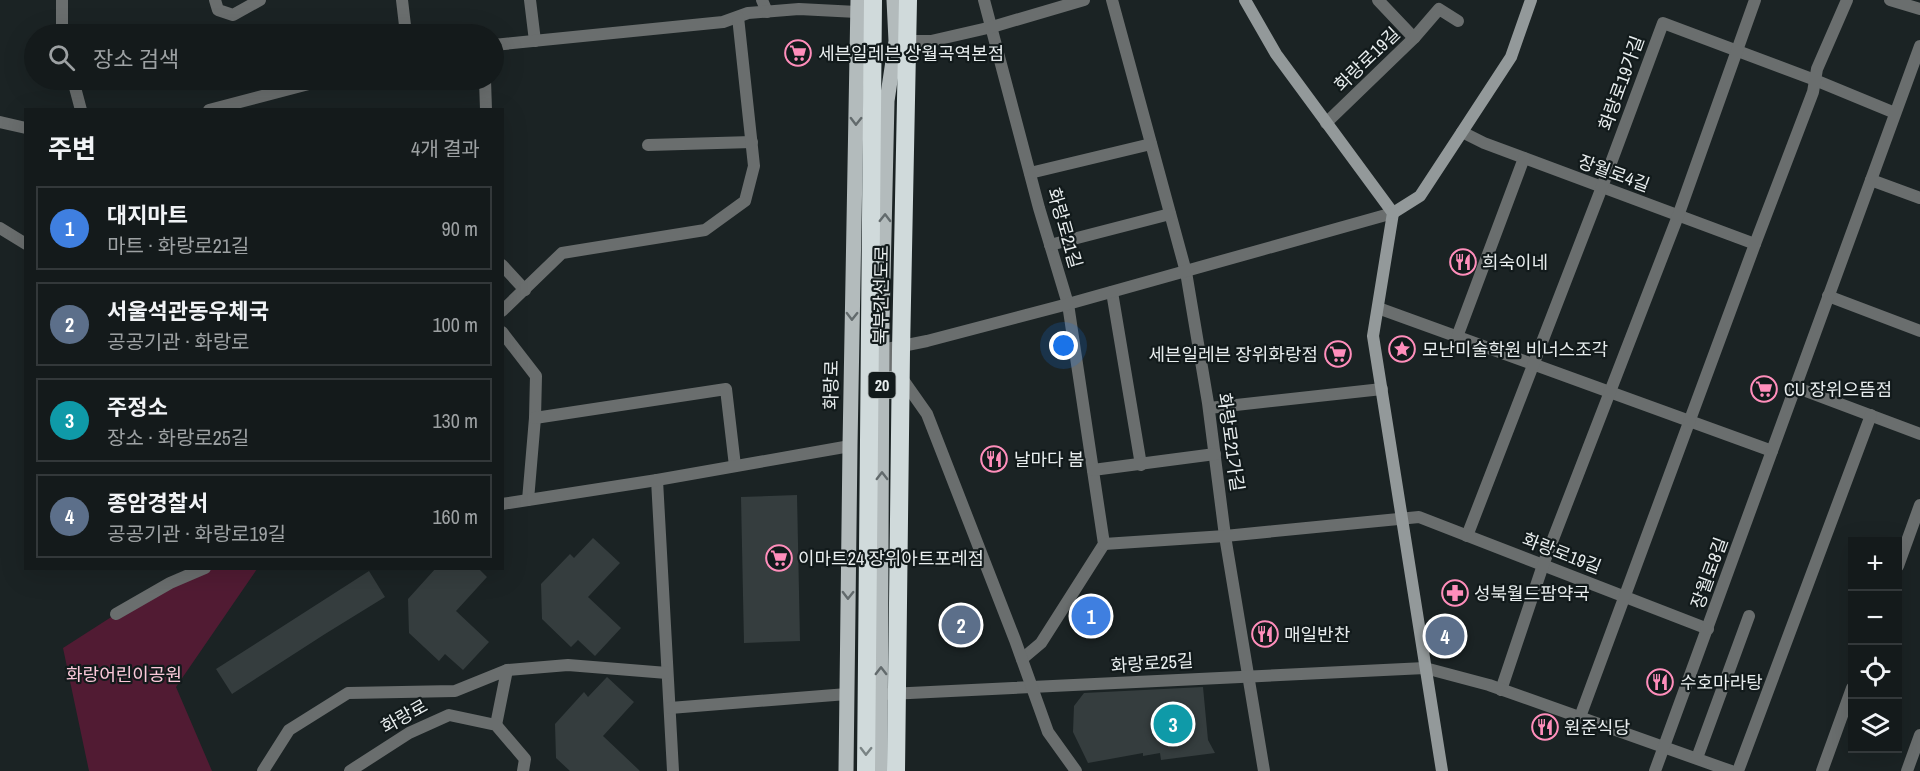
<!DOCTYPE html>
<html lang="ko">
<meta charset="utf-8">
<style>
body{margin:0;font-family:"Archivo Narrow","Noto Sans KR",sans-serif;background:#212728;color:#f1f3f6}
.controls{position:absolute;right:18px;bottom:18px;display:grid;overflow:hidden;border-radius:0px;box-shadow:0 6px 24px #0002}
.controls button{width:54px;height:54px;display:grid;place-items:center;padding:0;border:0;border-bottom:2px solid #33383a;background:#141a1b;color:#f1f3f6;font:30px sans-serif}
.you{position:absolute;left:1064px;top:346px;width:21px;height:21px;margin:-15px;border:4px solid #fff;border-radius:50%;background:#1a73e8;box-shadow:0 0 0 9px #1a73e833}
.badge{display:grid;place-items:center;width:39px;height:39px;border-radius:50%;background:#ff8ebb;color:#fff;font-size:20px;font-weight:700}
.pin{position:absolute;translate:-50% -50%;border:3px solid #fff;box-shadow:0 2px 6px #0006}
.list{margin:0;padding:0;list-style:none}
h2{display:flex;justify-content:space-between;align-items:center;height:78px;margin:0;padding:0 24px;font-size:26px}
h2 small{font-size:20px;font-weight:400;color:#9da1a3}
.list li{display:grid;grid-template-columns:39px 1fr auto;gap:18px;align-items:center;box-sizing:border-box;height:84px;margin:0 12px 12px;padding:0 12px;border:2px solid #33383a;border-radius:0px}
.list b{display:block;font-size:22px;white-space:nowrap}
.list p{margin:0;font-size:20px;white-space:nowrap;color:#9da1a3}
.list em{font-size:20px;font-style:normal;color:#9da1a3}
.icon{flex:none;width:33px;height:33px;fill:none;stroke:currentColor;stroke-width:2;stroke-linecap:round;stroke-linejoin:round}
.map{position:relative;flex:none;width:1920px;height:771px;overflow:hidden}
.search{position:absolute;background:#141a1b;box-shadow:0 6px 24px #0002;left:24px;top:24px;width:480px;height:66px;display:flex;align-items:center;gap:15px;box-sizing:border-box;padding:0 21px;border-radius:33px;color:#9da1a3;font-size:22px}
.panel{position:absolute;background:#141a1b;box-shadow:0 6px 24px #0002;left:24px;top:108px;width:480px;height:462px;border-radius:0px}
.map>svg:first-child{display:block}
.green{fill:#511b33}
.building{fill:#353d3e}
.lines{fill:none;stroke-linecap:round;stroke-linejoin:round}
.street{stroke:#6a6e6e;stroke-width:12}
.secondary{stroke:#93999a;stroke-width:12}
.primary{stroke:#b3bbbc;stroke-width:15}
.highway-bridge{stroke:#d0dadb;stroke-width:18}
.oneway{stroke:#626a6c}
.oneway2{stroke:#7a8485}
.labels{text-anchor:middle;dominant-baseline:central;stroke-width:4.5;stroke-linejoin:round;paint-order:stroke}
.shield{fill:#121a1b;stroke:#a8aeaf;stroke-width:1.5}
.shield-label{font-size:16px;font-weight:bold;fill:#e8edee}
.poi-label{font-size:18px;fill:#e8edee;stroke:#121a1b;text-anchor:start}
.street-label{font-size:18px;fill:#e8edee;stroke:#121a1b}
.park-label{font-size:18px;fill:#fac8d9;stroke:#121a1b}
</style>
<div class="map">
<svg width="1920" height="771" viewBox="0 0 1920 771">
<rect width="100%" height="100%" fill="#1b2324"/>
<path class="green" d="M 205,569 L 257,569 L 176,687 L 212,771 L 89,771 L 63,648 L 116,614 Z"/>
<g class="building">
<path d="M 797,495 L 800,641 L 744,643 L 741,497 Z"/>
<path d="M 593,538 L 620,563 L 588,597 L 621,628 L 595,656 L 578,640 L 571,647 L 542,619 L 541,584 L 570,554 L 574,558 Z"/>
<path d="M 436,568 L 478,568 L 487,577 L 456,611 L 489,642 L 463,670 L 445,654 L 439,661 L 409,633 L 408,599 Z"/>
<path d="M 369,571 L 385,597 L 325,634 L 232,694 L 216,669 Z"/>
<path d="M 607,677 L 634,702 L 603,736 L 640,771 L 570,771 L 556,758 L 555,724 L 584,692 L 588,697 Z"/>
<path d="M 1203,687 L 1208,740 L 1215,753 L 1161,760 L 1160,753 L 1143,756 L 1143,753 L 1088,763 L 1073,732 L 1074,706 L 1084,693 Z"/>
</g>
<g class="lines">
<g class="street">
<path d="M 215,0 L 218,10 L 233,15 L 260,0"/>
<path d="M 402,0 L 406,34"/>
<path d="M 530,0 L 535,41"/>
<path d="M 762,0 L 767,12"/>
<path d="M 984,0 L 1039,208 L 1068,304 L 1104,544 L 1041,643 L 1022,659"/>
<path d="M 1112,0 L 1186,272 L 1208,403 L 1225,536 L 1264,771"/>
<path d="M 1378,0 L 1414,38"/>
<path d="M 1890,0 L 1920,9"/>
<path d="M 62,34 L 62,0"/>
<path d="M 902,41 L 931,41 L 992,27 L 1084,0"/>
<path d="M 494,45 L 723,22 L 748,13 L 799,9 L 857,12"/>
<path d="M 73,80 L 81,110"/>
<path d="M 485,80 L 486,110"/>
<path d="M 209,110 L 324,80"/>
<path d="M 0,122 L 26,128"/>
<path d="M 1326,123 L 1414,38 L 1439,9 L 1458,21"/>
<path d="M 1462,132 L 1484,143 L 1755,244"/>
<path d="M 648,145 L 752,142"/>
<path d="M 1030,173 L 1151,144"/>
<path d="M 1871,180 L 1920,198"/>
<path d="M 0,228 L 26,244"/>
<path d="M 1050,245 L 1170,214"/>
<path d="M 502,265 L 525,290"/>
<path d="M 1112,292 L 1141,465"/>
<path d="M 1828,296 L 1920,331"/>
<path d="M 1378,308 L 1772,451"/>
<path d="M 502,311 L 562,253 L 705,230 L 745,201 L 754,166 L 738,17"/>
<path d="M 502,332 L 536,376 L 535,418 L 528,500"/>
<path d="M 1457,337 L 1524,158"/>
<path d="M 1795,387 L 1920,434"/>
<path d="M 1209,408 L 1382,389"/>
<path d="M 535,418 L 726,389 L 735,466"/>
<path d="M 1093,470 L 1215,454"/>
<path d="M 657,480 L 673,771"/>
<path d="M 502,504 L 657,480 L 850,446"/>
<path d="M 1467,536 L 1602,187 L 1663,23 L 1815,80 L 1895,113"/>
<path d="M 1104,544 L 1225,536 L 1419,517 L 1708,629"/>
<path d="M 1898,566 L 1920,505"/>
<path d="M 116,614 L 170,583 L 205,568"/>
<path d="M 507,670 L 568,665 L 667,673"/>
<path d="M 1501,690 L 1543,565 L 1678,216 L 1755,0"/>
<path d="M 889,694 L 1425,668 L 1489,685 L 1731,771"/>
<path d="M 670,708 L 847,694"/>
<path d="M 1580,717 L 1755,244 L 1813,92 L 1817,69 L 1847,0"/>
<path d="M 1697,758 L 1749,616"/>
<path d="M 263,771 L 289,730 L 348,693 L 455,691 L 507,670 L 496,725"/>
<path d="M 350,771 L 409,733 L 449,715 L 496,725 L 525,759 L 523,771"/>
<path d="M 1076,771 L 1048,732 L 1015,640 L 927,414 L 882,350 L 927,341 L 1068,304 L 1393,213"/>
<path d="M 1655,771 L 1920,46"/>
<path d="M 1738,771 L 1871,415"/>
<path d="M 1822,771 L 1852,688"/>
<path d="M 1907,771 L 1920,735"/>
</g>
<g class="secondary">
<path d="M 1245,0 L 1276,54 L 1393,213 L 1373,336 L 1442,771"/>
<path d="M 1393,213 L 1420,196 L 1462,132 L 1511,57 L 1531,0"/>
</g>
<g class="primary">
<path d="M 846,771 L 850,446 L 858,0"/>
<path d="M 880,771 L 882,323 L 887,101 L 896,41 L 894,0"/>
</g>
<g class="highway-bridge">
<path d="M 866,771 L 873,0"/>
<path d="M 896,771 L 901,351 L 908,0"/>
</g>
</g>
<defs><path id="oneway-chevron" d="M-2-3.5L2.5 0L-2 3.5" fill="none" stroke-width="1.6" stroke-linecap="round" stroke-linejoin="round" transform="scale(1.5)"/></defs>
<g class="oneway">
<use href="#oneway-chevron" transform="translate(856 121) rotate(91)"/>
<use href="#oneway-chevron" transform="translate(885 218) rotate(-89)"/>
<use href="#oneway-chevron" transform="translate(852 316) rotate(91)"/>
<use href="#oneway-chevron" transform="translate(882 476) rotate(-90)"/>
<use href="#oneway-chevron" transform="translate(848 595) rotate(91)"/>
<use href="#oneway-chevron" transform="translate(881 671) rotate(-90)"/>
</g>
<use class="oneway2" href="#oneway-chevron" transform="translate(866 751) rotate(91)"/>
<defs>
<g id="supermarket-ring" transform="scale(1.35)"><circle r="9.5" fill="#121a1b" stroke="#ff8ebb" stroke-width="1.5"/><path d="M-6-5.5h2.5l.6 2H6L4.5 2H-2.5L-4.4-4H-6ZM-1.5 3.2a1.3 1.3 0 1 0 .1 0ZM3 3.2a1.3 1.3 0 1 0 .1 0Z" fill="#ff8ebb"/></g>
<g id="restaurant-ring" transform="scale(1.35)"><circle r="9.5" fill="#121a1b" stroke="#ff8ebb" stroke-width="1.5"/><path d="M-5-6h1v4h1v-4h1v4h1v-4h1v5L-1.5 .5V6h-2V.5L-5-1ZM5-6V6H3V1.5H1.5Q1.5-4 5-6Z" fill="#ff8ebb"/></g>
<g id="sight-ring" transform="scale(1.35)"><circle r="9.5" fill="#121a1b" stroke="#ff8ebb" stroke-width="1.5"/><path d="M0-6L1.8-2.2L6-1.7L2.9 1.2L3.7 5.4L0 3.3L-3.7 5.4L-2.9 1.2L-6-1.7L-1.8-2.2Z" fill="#ff8ebb"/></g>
<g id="pharmacy-ring" transform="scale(1.35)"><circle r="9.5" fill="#121a1b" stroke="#ff8ebb" stroke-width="1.5"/><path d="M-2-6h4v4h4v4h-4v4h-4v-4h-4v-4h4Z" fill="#ff8ebb"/></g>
</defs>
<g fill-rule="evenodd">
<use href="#supermarket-ring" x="798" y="53"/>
<use href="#restaurant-ring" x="1463" y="262"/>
<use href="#sight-ring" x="1402" y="349"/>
<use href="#supermarket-ring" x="1338" y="354"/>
<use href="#supermarket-ring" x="1764" y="389"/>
<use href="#restaurant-ring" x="994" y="459"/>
<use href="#supermarket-ring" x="779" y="558"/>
<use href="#pharmacy-ring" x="1455" y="593"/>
<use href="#restaurant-ring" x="1265" y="634"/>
<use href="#restaurant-ring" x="1660" y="682"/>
<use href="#restaurant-ring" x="1545" y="727"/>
</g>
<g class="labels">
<rect class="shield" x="868.5" y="372" width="27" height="26" rx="4.5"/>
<g class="shield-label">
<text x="882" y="385">20</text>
</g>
<g class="poi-label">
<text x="818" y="53">세븐일레븐 상월곡역본점</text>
<text x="1482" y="262">희숙이네</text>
<text x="1422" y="349">모난미술학원 비너스조각</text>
<text x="1318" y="354" text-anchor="end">세븐일레븐 장위화랑점</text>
<text x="1784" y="389">CU 장위으뜸점</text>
<text x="1014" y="459">날마다 봄</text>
<text x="798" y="558">이마트24 장위아트포레점</text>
<text x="1474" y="593">성북월드팜약국</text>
<text x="1284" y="634">매일반찬</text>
<text x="1680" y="682">수호마라탕</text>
<text x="1564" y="727">원준식당</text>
</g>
<g class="street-label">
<text transform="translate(1367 59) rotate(-44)">화랑로19길</text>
<text transform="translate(1621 83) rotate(-70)">화랑로19가길</text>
<text transform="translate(1614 173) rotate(20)">장월로4길</text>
<text transform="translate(1065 228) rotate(74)">화랑로21길</text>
<text transform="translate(881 295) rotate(-89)">북부간선도로</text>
<text transform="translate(831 385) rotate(-89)">화랑로</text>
<text transform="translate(1231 442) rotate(82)">화랑로21가길</text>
<text transform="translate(1562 553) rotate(21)">화랑로19길</text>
<text transform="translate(1709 573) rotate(-70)">장월로8길</text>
<text transform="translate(1152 663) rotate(-4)">화랑로25길</text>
<text transform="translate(404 716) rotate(-29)">화랑로</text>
</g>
<g class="park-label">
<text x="124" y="674">화랑어린이공원</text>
</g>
</g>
</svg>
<div class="controls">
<button>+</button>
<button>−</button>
<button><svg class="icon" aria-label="locate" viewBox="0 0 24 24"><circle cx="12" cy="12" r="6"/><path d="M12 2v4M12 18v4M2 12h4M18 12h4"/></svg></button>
<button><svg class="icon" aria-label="layers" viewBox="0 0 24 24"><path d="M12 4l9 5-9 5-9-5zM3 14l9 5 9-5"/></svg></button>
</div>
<div class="you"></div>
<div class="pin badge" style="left:1091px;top:616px;background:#3f7fe0">1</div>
<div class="pin badge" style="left:961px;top:625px;background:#5c6f8a">2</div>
<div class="pin badge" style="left:1173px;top:724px;background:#0f9aa8">3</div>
<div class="pin badge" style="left:1445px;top:636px;background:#5c6f8a">4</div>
<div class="search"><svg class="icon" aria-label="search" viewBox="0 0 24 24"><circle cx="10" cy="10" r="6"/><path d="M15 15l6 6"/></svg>장소 검색</div>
<section class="panel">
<h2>주변<small>4개 결과</small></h2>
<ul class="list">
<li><span class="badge" style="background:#3f7fe0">1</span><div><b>대지마트</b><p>마트 · 화랑로21길</p></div><em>90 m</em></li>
<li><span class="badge" style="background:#5c6f8a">2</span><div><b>서울석관동우체국</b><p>공공기관 · 화랑로</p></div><em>100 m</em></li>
<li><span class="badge" style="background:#0f9aa8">3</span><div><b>주정소</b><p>장소 · 화랑로25길</p></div><em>130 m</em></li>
<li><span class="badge" style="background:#5c6f8a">4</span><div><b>종암경찰서</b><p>공공기관 · 화랑로19길</p></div><em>160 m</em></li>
</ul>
</section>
</div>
